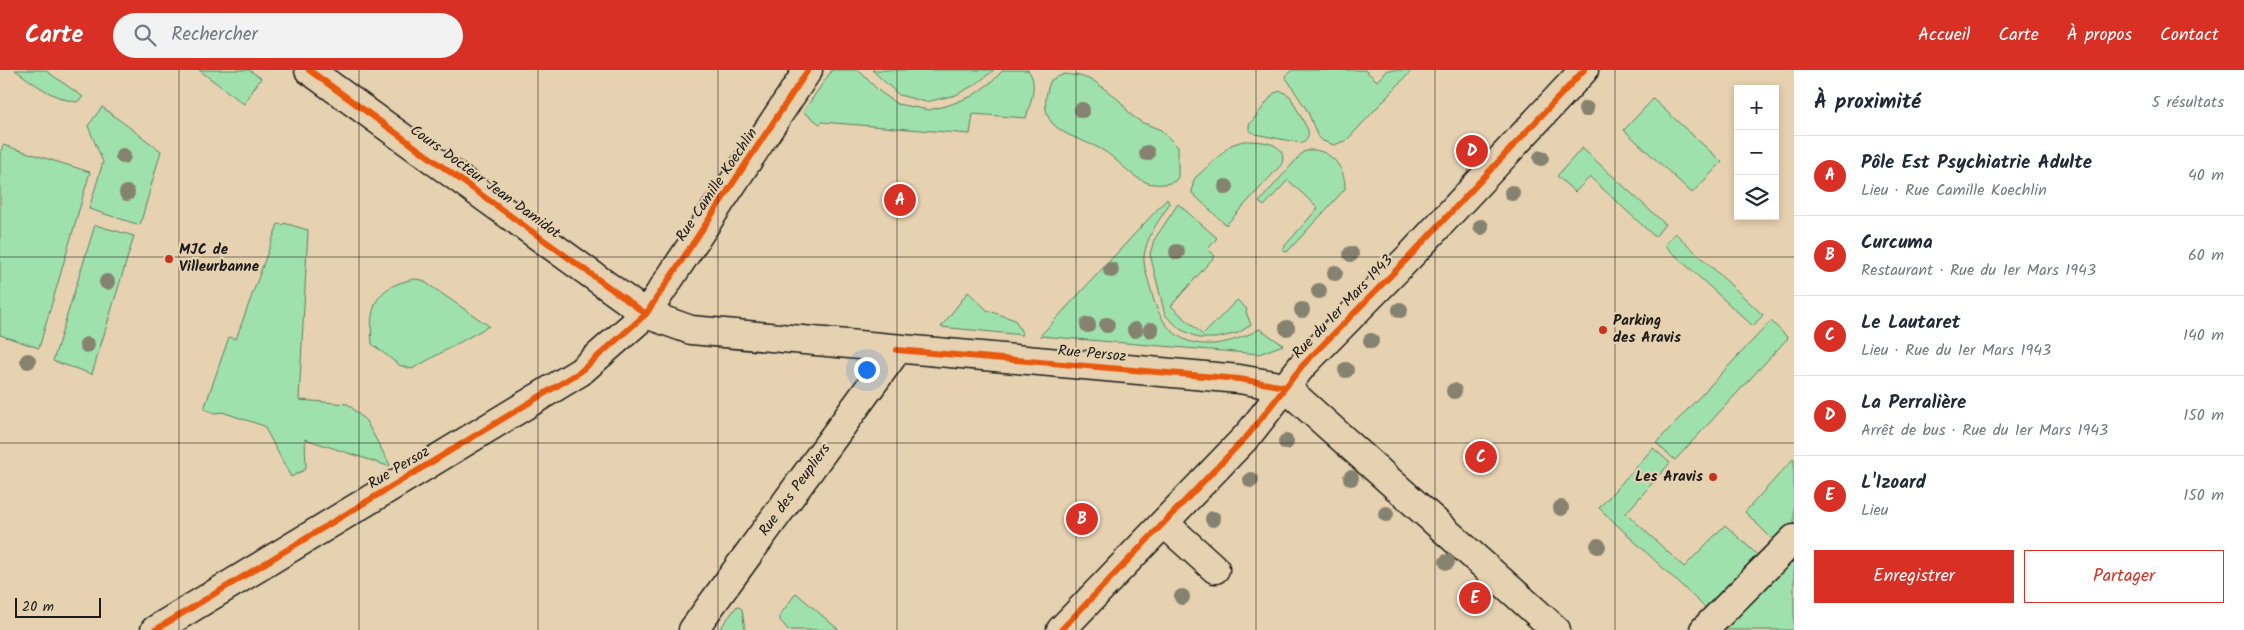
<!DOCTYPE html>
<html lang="fr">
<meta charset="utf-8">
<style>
body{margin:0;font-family:Kalam,sans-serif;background:#f2f2f3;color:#1f2937}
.controls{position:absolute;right:15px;top:15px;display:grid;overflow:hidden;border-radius:0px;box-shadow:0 2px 8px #0003}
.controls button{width:45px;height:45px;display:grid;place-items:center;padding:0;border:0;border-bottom:1px solid #e0e1e3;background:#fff;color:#1f2937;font:25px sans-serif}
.scale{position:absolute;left:15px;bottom:12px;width:86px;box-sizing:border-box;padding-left:5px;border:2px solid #1c1c1c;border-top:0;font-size:14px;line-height:18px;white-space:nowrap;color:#1c1c1c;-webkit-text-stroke:4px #e6d1b0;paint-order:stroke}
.you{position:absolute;left:866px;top:299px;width:18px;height:18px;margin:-12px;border:4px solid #fff;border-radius:50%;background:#1a73e8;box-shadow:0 0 0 8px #1a73e833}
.badge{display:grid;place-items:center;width:32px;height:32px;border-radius:50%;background:#d93025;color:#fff;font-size:16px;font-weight:700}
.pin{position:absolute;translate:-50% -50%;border:2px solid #fff;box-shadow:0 1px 5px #0006}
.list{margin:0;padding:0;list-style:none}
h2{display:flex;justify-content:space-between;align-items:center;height:65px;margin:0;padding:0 20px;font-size:21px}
h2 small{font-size:16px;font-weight:400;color:#747a83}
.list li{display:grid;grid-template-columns:32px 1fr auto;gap:15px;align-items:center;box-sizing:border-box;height:80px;padding:0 20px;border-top:1px solid #e0e1e3}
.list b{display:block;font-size:19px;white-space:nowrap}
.list p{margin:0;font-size:16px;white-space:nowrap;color:#747a83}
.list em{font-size:16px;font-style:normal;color:#747a83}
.actions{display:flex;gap:10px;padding:15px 20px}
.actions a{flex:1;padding:11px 0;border:1px solid #d93025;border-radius:0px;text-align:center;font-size:18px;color:#d93025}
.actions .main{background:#d93025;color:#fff}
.icon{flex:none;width:28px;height:28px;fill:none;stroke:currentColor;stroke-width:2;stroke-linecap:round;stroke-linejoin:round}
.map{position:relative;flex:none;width:1794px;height:560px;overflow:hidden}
header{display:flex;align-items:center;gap:30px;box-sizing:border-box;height:70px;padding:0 25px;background:#d93025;color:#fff}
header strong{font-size:24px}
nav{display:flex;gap:28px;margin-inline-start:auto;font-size:18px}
.search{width:350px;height:45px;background:#f2f2f3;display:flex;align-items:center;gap:12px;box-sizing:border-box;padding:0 18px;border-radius:28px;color:#747a83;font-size:19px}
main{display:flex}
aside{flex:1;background:#fff}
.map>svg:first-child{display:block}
.green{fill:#9ee1ac;stroke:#5d7e64}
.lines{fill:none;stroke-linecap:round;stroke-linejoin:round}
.minor-casing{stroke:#1c1c1c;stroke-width:31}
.minor{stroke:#e6d1b0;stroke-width:28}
.cycleway-casing{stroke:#e6d1b0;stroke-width:9}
.cycleway{stroke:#e8590c;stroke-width:6}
.tree{fill:#85836f}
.grid{fill:none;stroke:#1c1c1c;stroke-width:1;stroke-opacity:0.55}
.poi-dot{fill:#c8321e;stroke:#e6d1b0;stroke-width:2}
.labels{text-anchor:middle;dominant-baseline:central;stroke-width:4.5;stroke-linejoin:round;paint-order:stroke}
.street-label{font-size:15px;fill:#1c1c1c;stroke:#e6d1b0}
.poi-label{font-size:15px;font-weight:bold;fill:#1c1c1c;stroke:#e6d1b0;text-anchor:start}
</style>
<header>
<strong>Carte</strong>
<div class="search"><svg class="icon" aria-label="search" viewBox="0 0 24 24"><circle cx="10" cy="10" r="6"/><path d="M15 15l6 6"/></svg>Rechercher</div>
<nav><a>Accueil</a><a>Carte</a><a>À propos</a><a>Contact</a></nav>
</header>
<main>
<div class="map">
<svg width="1794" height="560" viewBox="0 0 1794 560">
<rect width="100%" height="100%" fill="#e6d1b0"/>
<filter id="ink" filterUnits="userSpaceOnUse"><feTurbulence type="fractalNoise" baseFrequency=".02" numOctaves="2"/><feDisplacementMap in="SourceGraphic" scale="10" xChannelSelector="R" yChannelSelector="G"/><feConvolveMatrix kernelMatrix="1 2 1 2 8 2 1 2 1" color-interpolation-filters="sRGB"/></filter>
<g filter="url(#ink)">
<g class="green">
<path d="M 15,0 L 45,0 L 83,27 L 77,32 C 53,29 35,14 15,0 Z"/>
<path d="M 199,0 L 249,0 L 261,8 L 244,34 Z"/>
<path d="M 832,0 L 858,0 L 879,21 L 897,34 L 929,40 L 949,35 L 972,26 L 993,11 L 1003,0 L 1028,0 C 1039,14 1030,33 1026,48 L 973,44 L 970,64 L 822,52 L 820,54 L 803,42 Z"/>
<path d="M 872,0 L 994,0 L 976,14 L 956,25 L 926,32 L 899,25 Z"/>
<path d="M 1292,0 L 1365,0 L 1377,11 L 1387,0 L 1412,0 L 1347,70 L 1334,75 L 1323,71 L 1317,65 L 1308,42 L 1285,6 Z"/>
<path d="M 1064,4 L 1080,6 L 1094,11 L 1119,30 L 1131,45 L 1141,52 L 1161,60 L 1178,77 L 1178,107 L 1175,111 C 1167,115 1157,115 1148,113 C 1130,107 1117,88 1101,79 C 1086,71 1066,67 1053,54 C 1042,43 1045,23 1051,10 Z"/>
<path d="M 1281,21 L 1290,26 L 1308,60 C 1309,67 1307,70 1301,73 L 1255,64 L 1249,60 L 1249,55 L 1274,23 Z"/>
<path d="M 1653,29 L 1722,92 L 1692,123 L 1624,60 Z"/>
<path d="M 102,37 L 161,81 L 140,155 L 89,139 L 103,92 L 88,56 Z"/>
<path d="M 1243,71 C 1259,71 1288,71 1282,94 L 1226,155 L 1192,123 L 1193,113 L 1195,108 L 1231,75 Z"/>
<path d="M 3,75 L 90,102 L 39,278 L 0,265 L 0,85 Z"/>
<path d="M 1582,78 L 1665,154 L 1655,167 L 1590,107 L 1575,122 L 1557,106 Z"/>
<path d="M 1310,80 C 1331,79 1346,99 1345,119 L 1287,182 L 1282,179 L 1318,138 L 1288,110 L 1264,136 L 1259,132 L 1303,82 Z"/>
<path d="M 1167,129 L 1169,133 L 1167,138 C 1158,151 1146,169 1144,186 C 1143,196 1148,209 1151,220 C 1165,281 1210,285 1260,259 L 1283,275 L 1259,284 L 1040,266 Z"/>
<path d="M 1178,134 L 1217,168 L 1208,179 L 1215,186 L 1171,236 L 1203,265 L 1237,230 L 1247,239 L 1246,242 L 1251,255 L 1238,263 L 1216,268 L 1199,268 L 1180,259 L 1165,245 L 1150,184 L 1154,170 Z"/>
<path d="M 284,153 L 308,160 L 299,330 L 348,334 L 366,351 L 390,395 L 388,396 L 305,369 L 306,399 L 291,407 L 264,356 L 222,342 L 215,343 L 204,339 L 229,267 L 236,269 L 278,154 L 283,155 Z"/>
<path d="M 95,155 L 134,166 L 92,304 L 53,291 Z"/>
<path d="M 1675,163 L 1763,245 L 1753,256 L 1664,175 Z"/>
<path d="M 414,209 L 422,210 L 489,256 L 412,299 L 399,295 L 372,274 C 369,237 374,217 414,209 Z"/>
<path d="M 968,222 L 987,240 L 1015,250 L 1023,265 L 941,257 Z"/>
<path d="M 1771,251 L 1788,268 L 1675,390 L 1656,373 Z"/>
<path d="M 1653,378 L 1670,393 L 1626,443 L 1684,497 L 1725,455 L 1763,490 L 1713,545 L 1599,438 Z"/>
<path d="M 1794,388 L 1794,457 L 1777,474 L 1745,442 Z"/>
<path d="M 1794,487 L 1794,560 L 1723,560 Z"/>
<path d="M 796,523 L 839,560 L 788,560 L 780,550 L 780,545 Z"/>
<path d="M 737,536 L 742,539 L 745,560 L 719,560 Z"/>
</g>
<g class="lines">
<g class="minor-casing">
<g id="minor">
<path d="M 309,0 L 646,244 L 691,260 L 1239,309 L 1285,317"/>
<path d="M 1285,317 L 1556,560"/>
<path d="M 1164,453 L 1215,499"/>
<path d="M 155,560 L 580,302 L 646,244 L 808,0"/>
<path d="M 693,560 L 897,280"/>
<path d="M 1061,560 L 1249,364 L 1302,296 L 1412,184 L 1584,0"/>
<path d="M 1704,560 L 1794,469"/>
</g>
</g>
<use href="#minor" class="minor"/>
<g class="cycleway-casing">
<g id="cycleway">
<path d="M 309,0 L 646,244"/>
<path d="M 897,280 L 1239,309 L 1285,317"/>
<path d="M 155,560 L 580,302 L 646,244 L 808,0"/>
<path d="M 1061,560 L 1249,364 L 1302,296 L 1412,184 L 1584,0"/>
</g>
</g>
<use href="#cycleway" class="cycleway"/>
</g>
<g class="tree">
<circle cx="1586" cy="39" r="8"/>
<circle cx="1082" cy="40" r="8"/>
<circle cx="1147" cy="83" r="8"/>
<circle cx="123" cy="86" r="8"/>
<circle cx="1541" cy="88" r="8"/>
<circle cx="1226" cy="117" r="8"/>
<circle cx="127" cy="123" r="8"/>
<circle cx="1512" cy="123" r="8"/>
<circle cx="1481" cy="157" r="8"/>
<circle cx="1177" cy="182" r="8"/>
<circle cx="1351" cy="184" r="8"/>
<circle cx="1111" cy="200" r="8"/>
<circle cx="1335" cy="203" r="8"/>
<circle cx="107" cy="212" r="8"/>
<circle cx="1319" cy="221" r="8"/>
<circle cx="1302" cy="240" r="8"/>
<circle cx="1400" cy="240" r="8"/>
<circle cx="1088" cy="255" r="8"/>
<circle cx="1107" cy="255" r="8"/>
<circle cx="1287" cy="258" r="8"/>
<circle cx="1135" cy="260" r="8"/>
<circle cx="1151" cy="260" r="8"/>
<circle cx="1371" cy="271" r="8"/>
<circle cx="87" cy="275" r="8"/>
<circle cx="28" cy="291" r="8"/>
<circle cx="1346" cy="300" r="8"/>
<circle cx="1454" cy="321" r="8"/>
<circle cx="1286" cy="372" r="8"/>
<circle cx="1351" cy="408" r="8"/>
<circle cx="1251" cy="410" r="8"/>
<circle cx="1561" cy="438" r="8"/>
<circle cx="1386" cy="444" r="8"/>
<circle cx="1213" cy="449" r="8"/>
<circle cx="1598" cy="476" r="8"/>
<circle cx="1447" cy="492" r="8"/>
<circle cx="1182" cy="527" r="8"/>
</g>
</g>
<path class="grid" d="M 179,0 L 179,560M 359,0 L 359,560M 538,0 L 538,560M 718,0 L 718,560M 897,0 L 897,560M 1076,0 L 1076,560M 1256,0 L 1256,560M 1435,0 L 1435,560M 1615,0 L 1615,560M 0,187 L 1794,187M 0,373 L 1794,373"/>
<g class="poi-dot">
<circle cx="169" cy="189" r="5"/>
<circle cx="1603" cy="260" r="5"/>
<circle cx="1713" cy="407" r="5"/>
</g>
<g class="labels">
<g class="street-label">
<text transform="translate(485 112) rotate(36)">Cours Docteur Jean Damidot</text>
<text transform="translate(717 115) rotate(-56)">Rue Camille Koechlin</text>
<text transform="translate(1343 237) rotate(-46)">Rue du 1er Mars 1943</text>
<text transform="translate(1092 284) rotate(5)">Rue Persoz</text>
<text transform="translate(399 398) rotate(-31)">Rue Persoz</text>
<text transform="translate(795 420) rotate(-54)">Rue des Peupliers</text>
</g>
<g class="poi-label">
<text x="179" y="180">MJC de<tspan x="179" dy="17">Villeurbanne</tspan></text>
<text x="1613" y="251">Parking<tspan x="1613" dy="17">des Aravis</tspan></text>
<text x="1703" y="407" text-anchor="end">Les Aravis</text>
</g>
</g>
</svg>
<div class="controls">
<button>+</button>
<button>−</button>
<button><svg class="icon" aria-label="layers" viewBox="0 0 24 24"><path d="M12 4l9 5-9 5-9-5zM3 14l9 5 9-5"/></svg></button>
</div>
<div class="scale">20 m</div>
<div class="you"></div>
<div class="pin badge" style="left:900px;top:130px">A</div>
<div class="pin badge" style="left:1082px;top:449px">B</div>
<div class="pin badge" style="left:1481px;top:387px">C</div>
<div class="pin badge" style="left:1472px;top:81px">D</div>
<div class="pin badge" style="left:1475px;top:528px">E</div>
</div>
<aside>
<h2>À proximité<small>5 résultats</small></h2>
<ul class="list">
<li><span class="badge">A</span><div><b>Pôle Est Psychiatrie Adulte</b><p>Lieu · Rue Camille Koechlin</p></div><em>40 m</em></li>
<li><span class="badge">B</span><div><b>Curcuma</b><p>Restaurant · Rue du 1er Mars 1943</p></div><em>60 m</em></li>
<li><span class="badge">C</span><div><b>Le Lautaret</b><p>Lieu · Rue du 1er Mars 1943</p></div><em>140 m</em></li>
<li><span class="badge">D</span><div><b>La Perralière</b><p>Arrêt de bus · Rue du 1er Mars 1943</p></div><em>150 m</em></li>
<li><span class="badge">E</span><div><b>L'Izoard</b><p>Lieu</p></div><em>150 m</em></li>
</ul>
<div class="actions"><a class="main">Enregistrer</a><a>Partager</a></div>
</aside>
</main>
